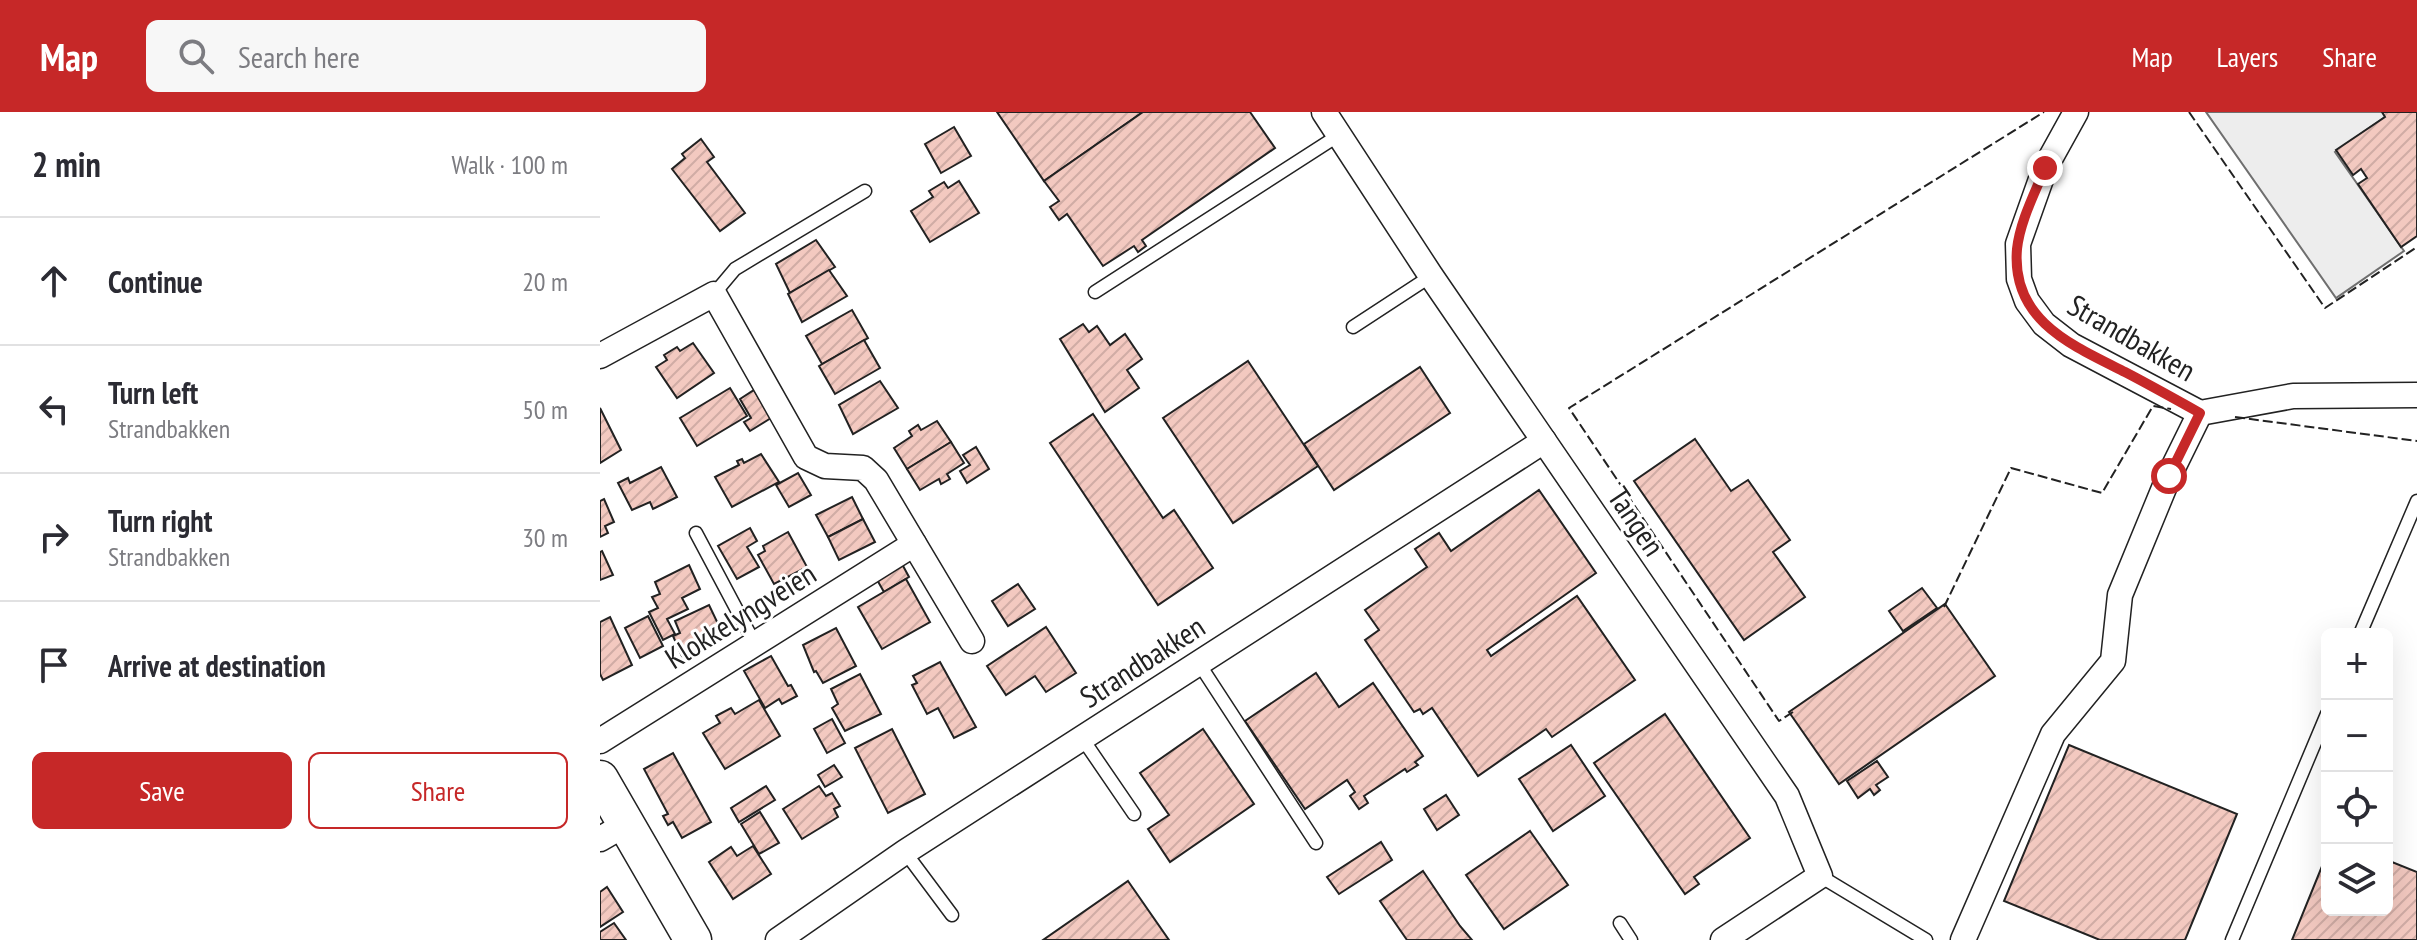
<!DOCTYPE html>
<meta charset="utf-8">
<style>
body{margin:0;font-family:"PT Sans Narrow",sans-serif;background:#f7f7f7;color:#2b2b33}
.controls{position:absolute;right:24px;bottom:24px;display:grid;overflow:hidden;border-radius:12px;box-shadow:0 8px 32px #0002}
.controls button{width:72px;height:72px;display:grid;place-items:center;padding:0;border:0;border-bottom:2px solid #e1e1e2;background:#fff;color:#2b2b33;font:40px sans-serif}
.stop{position:absolute;width:24px;height:24px;margin:-18px;border:6px solid #c62828;border-radius:50%;background:#fff}
.stop.end{background:#c62828;border-color:#fff;box-shadow:0 2px 8px #0008}
.list{margin:0;padding:0;list-style:none}
h2{display:flex;justify-content:space-between;align-items:center;height:104px;margin:0;padding:0 32px;font-size:34px}
h2 small{font-size:26px;font-weight:400;color:#7c7c81}
.list li{display:grid;grid-template-columns:52px 1fr auto;gap:24px;align-items:center;box-sizing:border-box;height:128px;padding:0 32px;border-top:2px solid #e1e1e2}
.list b{display:block;font-size:30px;white-space:nowrap}
.list p{margin:0;font-size:26px;white-space:nowrap;color:#7c7c81}
.list em{font-size:26px;font-style:normal;color:#7c7c81}
.actions{display:flex;gap:16px;padding:24px 32px}
.actions a{flex:1;padding:18px 0;border:2px solid #c62828;border-radius:12px;text-align:center;font-size:28px;color:#c62828}
.actions .main{background:#c62828;color:#fff}
.icon{flex:none;width:44px;height:44px;fill:none;stroke:currentColor;stroke-width:2;stroke-linecap:round;stroke-linejoin:round}
.map{position:relative;flex:none;width:1817px;height:828px;overflow:hidden}
header{display:flex;align-items:center;gap:48px;box-sizing:border-box;height:112px;padding:0 40px;background:#c62828;color:#fff}
header strong{font-size:38px}
nav{display:flex;gap:44px;margin-inline-start:auto;font-size:28px}
.search{width:560px;height:72px;background:#f7f7f7;display:flex;align-items:center;gap:20px;box-sizing:border-box;padding:0 28px;border-radius:12px;color:#7c7c81;font-size:30px}
main{display:flex}
aside{flex:1;background:#fff}
.map>svg:first-child{display:block}
.parking{fill:#ededed;stroke:#6f6f6f;stroke-width:2}
.building{fill:url(#building-hatch);stroke:#222;stroke-width:2}
.lines{fill:none;stroke-linecap:round;stroke-linejoin:round}
.lane-casing{stroke:#222;stroke-width:15}
.street-casing{stroke:#222;stroke-width:27}
.secondary-casing{stroke:#222;stroke-width:39}
.lane{stroke:#fff;stroke-width:12}
.street{stroke:#fff;stroke-width:24}
.secondary{stroke:#fff;stroke-width:36}
.fence{stroke:#222;stroke-width:2;stroke-dasharray:10 4;stroke-linecap:butt}
.route{stroke:#c62828;stroke-width:10}
.labels{text-anchor:middle;dominant-baseline:central;stroke-width:6;stroke-linejoin:round;paint-order:stroke}
.street-label{font-size:30px;fill:#222;stroke:#fff}
</style>
<header>
<strong>Map</strong>
<div class="search"><svg class="icon" aria-label="search" viewBox="0 0 24 24"><circle cx="10" cy="10" r="6"/><path d="M15 15l6 6"/></svg>Search here</div>
<nav><a>Map</a><a>Layers</a><a>Share</a></nav>
</header>
<main>
<aside>
<h2>2 min<small>Walk · 100 m</small></h2>
<ul class="list">
<li><svg class="icon" aria-label="ahead" viewBox="0 0 24 24"><path d="M12 20V5M6 11l6-6 6 6"/></svg><div><b>Continue</b></div><em>20 m</em></li>
<li><svg class="icon" aria-label="left" viewBox="0 0 24 24"><path d="M17 20v-9H6M10 6l-5 5 5 5"/></svg><div><b>Turn left</b><p>Strandbakken</p></div><em>50 m</em></li>
<li><svg class="icon" aria-label="right" viewBox="0 0 24 24"><path d="M7 20v-9h11M14 6l5 5-5 5"/></svg><div><b>Turn right</b><p>Strandbakken</p></div><em>30 m</em></li>
<li><svg class="icon" aria-label="arrive" viewBox="0 0 24 24"><path d="M6 21V4h12l-3 4 3 4H6"/></svg><div><b>Arrive at destination</b></div></li>
</ul>
<div class="actions"><a class="main">Save</a><a>Share</a></div>
</aside>
<div class="map">
<svg width="1817" height="828" viewBox="0 0 1817 828">
<defs>
<pattern id="building-hatch" width="6" height="6" patternUnits="userSpaceOnUse" patternTransform="scale(2)"><rect width="6" height="6" fill="#f3c9c0"/><path d="M-1 1l2-2M0 6l6-6M5 7l2-2" fill="none" stroke="#d0aca5"/></pattern>
</defs>
<rect width="100%" height="100%" fill="#fff"/>
<path class="parking" d="M 1606,0 L 1792,0 L 1735,40 L 1804,139 L 1736,186 Z"/>
<g class="building">
<path d="M 397,0 L 543,0 L 444,69 Z"/>
<path d="M 543,0 L 650,0 L 675,36 L 542,128 L 546,134 L 538,140 L 534,134 L 503,154 L 467,102 L 459,108 L 450,95 L 459,89 L 444,69 Z"/>
<path d="M 1782,0 L 1817,0 L 1817,124 L 1801,135 L 1758,72 L 1767,66 L 1761,57 L 1753,63 L 1736,38 L 1785,5 Z"/>
<path d="M 354,15 L 371,44 L 341,61 L 325,32 Z"/>
<path d="M 101,27 L 114,45 L 107,50 L 145,101 L 120,119 L 72,57 L 85,46 L 82,42 Z"/>
<path d="M 359,69 L 379,101 L 330,130 L 311,99 L 333,85 L 329,79 L 344,70 L 348,76 Z"/>
<path d="M 216,128 L 235,155 L 190,181 L 176,152 Z"/>
<path d="M 229,158 L 247,184 L 202,210 L 188,182 Z"/>
<path d="M 252,198 L 268,226 L 222,252 L 206,224 Z"/>
<path d="M 483,212 L 489,220 L 497,214 L 510,233 L 525,222 L 542,247 L 527,258 L 539,276 L 505,300 L 460,227 Z"/>
<path d="M 264,228 L 280,256 L 235,282 L 219,254 Z"/>
<path d="M 93,231 L 114,261 L 77,286 L 56,255 L 67,248 L 64,243 L 77,235 L 80,239 Z"/>
<path d="M 648,249 L 718,354 L 633,411 L 563,306 Z"/>
<path d="M 820,255 L 850,301 L 734,378 L 704,332 Z"/>
<path d="M 280,269 L 298,296 L 253,322 L 239,293 Z"/>
<path d="M 130,276 L 147,304 L 97,334 L 80,306 Z"/>
<path d="M 154,278 L 171,306 L 150,319 L 144,310 L 151,306 L 140,287 Z"/>
<path d="M 0,296 L 21,338 L 0,351 Z"/>
<path d="M 493,302 L 563,406 L 574,398 L 613,456 L 558,493 L 450,331 Z"/>
<path d="M 337,309 L 351,330 L 307,357 L 294,336 L 312,324 L 309,319 L 318,313 L 321,318 Z"/>
<path d="M 1095,327 L 1131,379 L 1148,368 L 1190,428 L 1173,440 L 1205,485 L 1144,528 L 1034,369 Z"/>
<path d="M 351,330 L 364,351 L 347,362 L 350,367 L 341,372 L 339,367 L 320,378 L 307,357 Z"/>
<path d="M 376,335 L 389,357 L 367,371 L 360,359 L 370,353 L 363,343 Z"/>
<path d="M 161,342 L 179,370 L 132,395 L 115,365 L 139,353 L 137,349 L 142,347 L 144,351 Z"/>
<path d="M 61,355 L 77,385 L 53,397 L 50,390 L 32,398 L 18,371 L 28,366 L 30,371 Z"/>
<path d="M 198,361 L 211,383 L 189,395 L 176,373 Z"/>
<path d="M 939,378 L 996,461 L 887,538 L 891,544 L 977,484 L 1035,568 L 952,625 L 946,617 L 878,664 L 832,596 L 823,602 L 820,597 L 814,600 L 765,528 L 779,518 L 765,498 L 827,455 L 815,437 L 839,421 L 851,439 Z"/>
<path d="M 252,385 L 263,407 L 228,425 L 216,403 Z"/>
<path d="M 4,387 L 14,410 L 5,414 L 8,421 L 0,425 L 0,389 Z"/>
<path d="M 263,407 L 275,430 L 239,448 L 228,425 Z"/>
<path d="M 150,416 L 157,429 L 147,435 L 159,455 L 137,467 L 118,434 Z"/>
<path d="M 188,420 L 207,455 L 174,472 L 158,443 L 165,439 L 163,434 Z"/>
<path d="M 2,439 L 13,463 L 0,468 L 0,440 Z"/>
<path d="M 302,452 L 309,465 L 284,480 L 276,466 Z"/>
<path d="M 89,453 L 100,477 L 82,486 L 88,497 L 67,507 L 75,522 L 63,528 L 49,500 L 58,496 L 52,485 L 60,482 L 55,470 Z"/>
<path d="M 306,467 L 330,510 L 282,537 L 258,495 Z"/>
<path d="M 418,472 L 435,497 L 408,514 L 392,489 Z"/>
<path d="M 1322,476 L 1337,496 L 1303,519 L 1289,499 Z"/>
<path d="M 1345,492 L 1395,564 L 1239,672 L 1189,600 Z"/>
<path d="M 109,493 L 120,516 L 100,525 L 106,538 L 84,549 L 73,524 L 80,521 L 75,509 Z"/>
<path d="M 48,504 L 63,534 L 40,546 L 25,516 Z"/>
<path d="M 10,505 L 32,553 L 3,568 L 0,562 L 0,510 Z"/>
<path d="M 446,515 L 476,561 L 446,580 L 435,564 L 406,583 L 387,554 Z"/>
<path d="M 236,516 L 256,554 L 223,571 L 216,559 L 214,560 L 203,533 Z"/>
<path d="M 171,544 L 188,574 L 191,573 L 197,584 L 182,592 L 179,587 L 165,596 L 144,559 Z"/>
<path d="M 340,550 L 376,615 L 354,626 L 338,596 L 327,602 L 312,573 L 317,571 L 313,564 Z"/>
<path d="M 716,561 L 739,595 L 773,571 L 823,644 L 815,650 L 818,653 L 807,660 L 805,657 L 764,684 L 768,691 L 759,697 L 750,684 L 755,680 L 747,668 L 705,697 L 645,609 Z"/>
<path d="M 260,562 L 281,602 L 245,619 L 232,596 L 238,592 L 231,577 Z"/>
<path d="M 159,588 L 180,624 L 125,657 L 103,621 L 120,611 L 116,604 L 131,596 L 135,602 Z"/>
<path d="M 1065,602 L 1150,726 L 1094,765 L 1099,772 L 1085,782 L 994,651 Z"/>
<path d="M 232,607 L 245,631 L 227,641 L 214,617 Z"/>
<path d="M 292,617 L 325,682 L 288,701 L 255,636 Z"/>
<path d="M 603,617 L 654,692 L 570,750 L 548,717 L 569,703 L 540,661 Z"/>
<path d="M 971,633 L 1005,684 L 953,719 L 919,667 Z"/>
<path d="M 1469,633 L 1637,702 L 1585,828 L 1500,828 L 1404,789 Z"/>
<path d="M 73,641 L 111,710 L 82,726 L 73,710 L 68,713 L 63,704 L 68,702 L 44,657 Z"/>
<path d="M 1277,649 L 1288,665 L 1276,673 L 1280,678 L 1274,683 L 1270,677 L 1258,686 L 1247,669 Z"/>
<path d="M 234,653 L 242,665 L 225,675 L 218,663 Z"/>
<path d="M 166,674 L 175,688 L 139,710 L 131,696 Z"/>
<path d="M 219,674 L 226,684 L 232,681 L 240,694 L 234,697 L 238,705 L 202,727 L 183,697 Z"/>
<path d="M 846,683 L 859,703 L 837,718 L 824,697 Z"/>
<path d="M 160,700 L 179,731 L 159,742 L 141,712 Z"/>
<path d="M 930,719 L 968,773 L 904,817 L 866,763 Z"/>
<path d="M 781,730 L 792,748 L 739,782 L 727,765 Z"/>
<path d="M 153,734 L 171,762 L 133,787 L 109,750 L 131,735 L 137,744 Z"/>
<path d="M 1727,742 L 1727,798 L 1787,798 L 1787,748 L 1817,760 L 1817,828 L 1692,828 Z"/>
<path d="M 823,759 L 860,814 L 872,828 L 807,828 L 780,789 Z"/>
<path d="M 528,769 L 569,828 L 443,828 Z"/>
<path d="M 7,775 L 23,800 L 0,815 L 0,780 Z"/>
<path d="M 14,811 L 26,828 L 0,828 L 0,820 Z"/>
</g>
<g class="lines">
<g class="lane-casing">
<g id="lane">
<path d="M 495,180 L 739,23"/>
<path d="M 114,182 L 135,157 L 265,79"/>
<path d="M 753,215 L 831,164"/>
<path d="M 96,421 L 155,532"/>
<path d="M 1760,522 L 1817,389"/>
<path d="M 598,550 L 716,731"/>
<path d="M 482,626 L 534,702"/>
<path d="M 305,740 L 352,803"/>
<path d="M 1220,764 L 1326,828"/>
<path d="M 1020,811 L 1031,828"/>
<path d="M 1632,828 L 1727,602"/>
</g>
</g>
<g class="street-casing">
<g id="street">
<path d="M 724,0 L 831,164 L 1187,684 L 1220,764 L 1123,828"/>
<path d="M 1476,0 L 1445,56 L 1418,132 L 1419,167 L 1427,189 L 1444,212 L 1471,233 L 1600,301 L 1693,284 L 1817,283"/>
<path d="M 0,244 L 114,182 L 206,345 L 225,354 L 263,356 L 276,368 L 372,529"/>
<path d="M 0,629 L 314,432"/>
<path d="M 0,727 L 26,712"/>
<path d="M 178,828 L 305,740 L 944,329"/>
<path d="M 1363,828 L 1453,622 L 1513,549 L 1520,483 L 1569,364 L 1600,301"/>
</g>
</g>
<g class="secondary-casing">
<path id="secondary" d="M 0,667 L 93,828"/>
</g>
<use href="#lane" class="lane"/>
<use href="#street" class="street"/>
<use href="#secondary" class="secondary"/>
<g class="fence">
<path d="M 1589,0 L 1725,196 L 1817,135"/>
<path d="M 1635,305 L 1817,329"/>
<path d="M 1344,495 L 1411,356 L 1502,381 L 1553,294 L 1571,297"/>
<path d="M 1193,600 L 1179,609 L 969,296 L 1444,0"/>
</g>
</g>
<g class="lines">
<path class="route" d="M 1445,56 C 1435,81 1420,109 1417,137 C 1411,208 1471,233 1525,260 C 1550,273 1575,287 1600,301 L 1569,364"/>
</g>
<g class="labels">
<g class="street-label">
<text transform="translate(1532 225) rotate(30)">Strandbakken</text>
<text transform="translate(1037 409) rotate(56)">Tangen</text>
<text transform="translate(140 503) rotate(-32)">Klokkelyngveien</text>
<text transform="translate(542 549) rotate(-33)">Strandbakken</text>
</g>
</g>
</svg>
<div class="controls">
<button>+</button>
<button>−</button>
<button><svg class="icon" aria-label="locate" viewBox="0 0 24 24"><circle cx="12" cy="12" r="6"/><path d="M12 2v4M12 18v4M2 12h4M18 12h4"/></svg></button>
<button><svg class="icon" aria-label="layers" viewBox="0 0 24 24"><path d="M12 4l9 5-9 5-9-5zM3 14l9 5 9-5"/></svg></button>
</div>
<div class="stop" style="left:1569px;top:364px"></div>
<div class="stop end" style="left:1445px;top:56px"></div>
</div>
</main>
